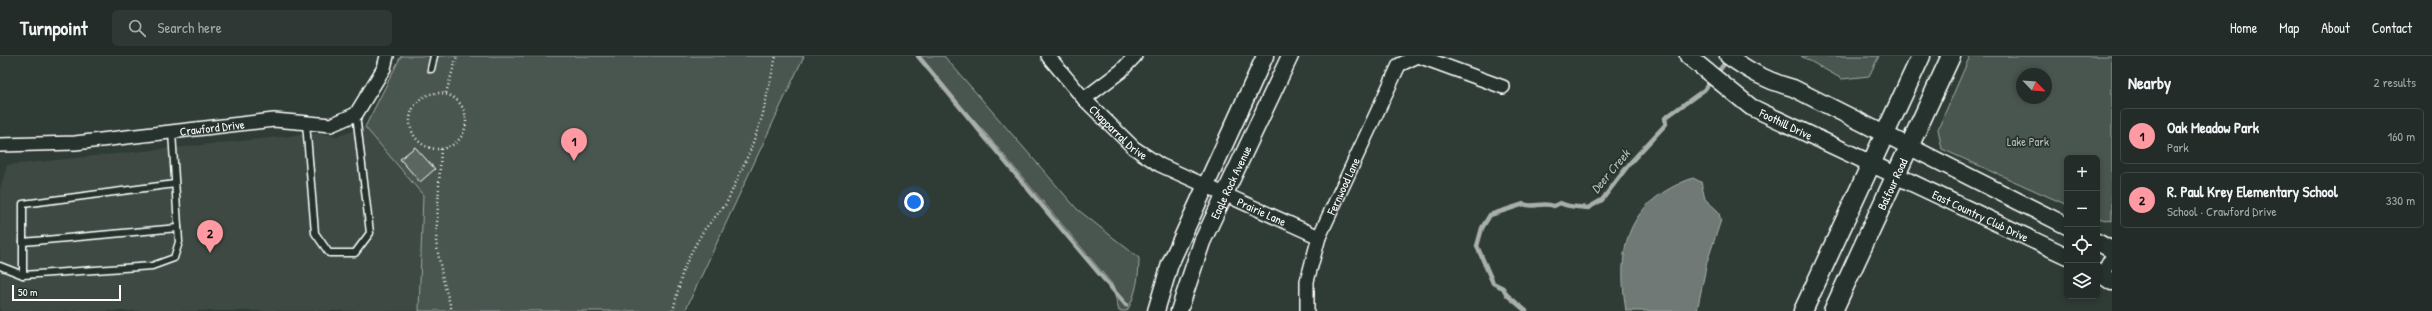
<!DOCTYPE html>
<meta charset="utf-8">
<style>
body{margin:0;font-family:"Patrick Hand",sans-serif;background:#2f3834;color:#f1f3f6}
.controls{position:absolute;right:12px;bottom:12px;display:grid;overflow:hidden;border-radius:6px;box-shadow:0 2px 6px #0003}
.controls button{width:36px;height:36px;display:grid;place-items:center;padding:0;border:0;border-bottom:1px solid #404845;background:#232c28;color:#f1f3f6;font:20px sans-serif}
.compass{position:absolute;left:2016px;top:12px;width:36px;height:36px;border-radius:50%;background:#232c28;box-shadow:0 2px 6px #0003;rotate:115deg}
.scale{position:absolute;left:12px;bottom:10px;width:109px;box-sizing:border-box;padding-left:4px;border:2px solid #fff;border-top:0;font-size:11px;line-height:14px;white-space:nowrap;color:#fff;-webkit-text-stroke:3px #26332d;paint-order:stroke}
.you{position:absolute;left:914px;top:146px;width:14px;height:14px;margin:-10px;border:3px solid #fff;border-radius:50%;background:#1a73e8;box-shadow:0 0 0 6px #1a73e833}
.badge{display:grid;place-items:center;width:26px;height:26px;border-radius:50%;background:#ff9aa2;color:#111;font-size:13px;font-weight:700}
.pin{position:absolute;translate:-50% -33px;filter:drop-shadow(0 1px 2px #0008)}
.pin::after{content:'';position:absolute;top:21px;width:14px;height:12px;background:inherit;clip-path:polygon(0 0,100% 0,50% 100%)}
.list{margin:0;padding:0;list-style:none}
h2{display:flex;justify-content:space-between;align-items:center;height:52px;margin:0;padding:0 16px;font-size:17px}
h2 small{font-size:13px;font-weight:400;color:#a3a7a8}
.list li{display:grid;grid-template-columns:26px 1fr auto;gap:12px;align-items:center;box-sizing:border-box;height:56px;margin:0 8px 8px;padding:0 8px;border:1px solid #404845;border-radius:6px}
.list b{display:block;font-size:15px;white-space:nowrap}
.list p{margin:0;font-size:13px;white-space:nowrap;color:#a3a7a8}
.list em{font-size:13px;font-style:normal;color:#a3a7a8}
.icon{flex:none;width:22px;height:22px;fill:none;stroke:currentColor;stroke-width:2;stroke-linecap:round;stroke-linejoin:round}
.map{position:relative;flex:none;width:2112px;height:255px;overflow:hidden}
header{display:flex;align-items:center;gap:24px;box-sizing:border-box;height:56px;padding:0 20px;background:#232c28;border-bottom:1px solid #404845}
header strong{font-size:19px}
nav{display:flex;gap:22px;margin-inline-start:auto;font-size:14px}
.search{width:280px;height:36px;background:#2f3834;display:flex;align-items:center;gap:10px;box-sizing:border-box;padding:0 14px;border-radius:6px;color:#a3a7a8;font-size:15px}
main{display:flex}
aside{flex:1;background:#232c28}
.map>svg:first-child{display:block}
.built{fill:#3c4842}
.green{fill:#4a544f;stroke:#a4aaa7;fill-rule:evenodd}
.water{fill:#707975;stroke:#a9afac}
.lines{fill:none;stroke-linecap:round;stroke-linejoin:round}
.stream{stroke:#a9afac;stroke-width:4.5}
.building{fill:#5b6661;stroke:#fff}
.service-casing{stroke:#fff;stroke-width:9}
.minor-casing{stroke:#fff;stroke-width:16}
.tertiary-casing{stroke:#fff;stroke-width:19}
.secondary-casing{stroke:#fff;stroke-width:21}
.path{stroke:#fff;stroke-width:2.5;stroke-dasharray:1 3;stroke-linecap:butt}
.service{stroke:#26332d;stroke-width:6}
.minor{stroke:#26332d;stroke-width:13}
.tertiary{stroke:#26332d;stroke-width:16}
.secondary{stroke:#26332d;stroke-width:18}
.labels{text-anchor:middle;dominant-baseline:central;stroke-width:3.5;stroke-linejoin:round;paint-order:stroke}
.street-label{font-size:12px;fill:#fff;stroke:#26332d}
.park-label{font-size:12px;fill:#b7bbb9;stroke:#26332d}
.water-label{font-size:13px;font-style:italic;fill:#b8bcba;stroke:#26332d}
</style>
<header>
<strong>Turnpoint</strong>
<div class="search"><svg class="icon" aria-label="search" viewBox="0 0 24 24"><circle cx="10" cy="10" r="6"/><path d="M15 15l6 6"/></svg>Search here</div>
<nav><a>Home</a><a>Map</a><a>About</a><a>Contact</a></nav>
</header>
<main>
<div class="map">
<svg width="2112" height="255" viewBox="0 0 2112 255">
<rect width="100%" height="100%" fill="#2f3b35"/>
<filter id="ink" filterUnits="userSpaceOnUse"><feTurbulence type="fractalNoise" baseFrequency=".025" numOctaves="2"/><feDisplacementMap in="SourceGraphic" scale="8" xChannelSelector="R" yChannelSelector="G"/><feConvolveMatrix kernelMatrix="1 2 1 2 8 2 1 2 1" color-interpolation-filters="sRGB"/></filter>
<g filter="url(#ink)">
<path class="built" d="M 365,71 L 423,139 L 419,255 L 0,255 L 0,133 L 7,109 L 318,77 L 337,80 Z"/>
<g class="green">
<path d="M 401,0 L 804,0 L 685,255 L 419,255 L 423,139 L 365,71 Z"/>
<path d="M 916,0 L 944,0 L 1077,153 L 1139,202 C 1139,221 1136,239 1127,255 L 1119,255 L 1112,228 L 987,79 Z"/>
<path d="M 1801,0 L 1879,0 L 1869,20 L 1842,23 Z"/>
<path d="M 1970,0 L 2112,0 L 2112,165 L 2097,162 L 2097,102 L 2067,102 L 2067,149 L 1942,93 L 1938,73 ZM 2022,18 L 2046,18 L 2046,42 L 2022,42 Z"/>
</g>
<path class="water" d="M 1693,122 L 1701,126 L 1705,143 L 1718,155 L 1721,164 L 1707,206 L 1697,255 L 1626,255 C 1616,190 1627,146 1693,122 Z"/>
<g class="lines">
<g class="stream">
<path d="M 918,0 C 987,84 1056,167 1126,249"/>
<path d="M 1526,255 L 1507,239 L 1503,232 L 1493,227 L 1477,190 L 1482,172 L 1490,159 L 1524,148 C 1534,153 1541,145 1554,150 L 1560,147 C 1570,152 1577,150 1588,152 L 1602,144 L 1630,107 L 1666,68 L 1665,62 L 1704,34 L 1728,3"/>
</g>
</g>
<path class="building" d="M 415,91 L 435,113 L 420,126 L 400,103 Z"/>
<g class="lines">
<g class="service-casing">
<g id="service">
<path d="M 431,13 L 434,0"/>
<path d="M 306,67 L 315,177 L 329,197 L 355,197 L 370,177 L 356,58"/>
<path d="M 23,186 L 178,172"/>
<path d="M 0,210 L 23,219 L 152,210 L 174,202 L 179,186 L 172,76"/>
<path d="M 23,219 L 23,148 L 175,128"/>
</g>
</g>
<g class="minor-casing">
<g id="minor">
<path id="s1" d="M 1048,0 L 1084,43 L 1134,92 L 1160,109 L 1319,181"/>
<path d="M 1084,43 L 1121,15 L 1135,0"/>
<path id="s2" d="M 0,89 L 75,87 L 274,64 L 331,69 L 356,58 L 384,12 L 387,0"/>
<path d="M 2102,219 L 2112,201"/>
<path id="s3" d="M 1307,255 L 1307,225 L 1319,181 L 1399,9 L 1418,0 L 1503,31"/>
</g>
</g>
<g class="tertiary-casing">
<g id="tertiary">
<path id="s4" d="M 1688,0 L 1751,51 L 2067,200"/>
<path d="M 1728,0 C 1749,15 1767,25 1793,32 L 2067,170"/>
<path d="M 2097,186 L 2112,194"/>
<path d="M 2097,216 L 2112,226"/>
<path d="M 1156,255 L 1170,208 L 1265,0"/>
<path id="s5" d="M 1179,255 L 1202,186 L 1290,0"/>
</g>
</g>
<g class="secondary-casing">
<g id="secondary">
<path d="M 1803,255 L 1921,0"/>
<path id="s6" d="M 1833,255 L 1951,0"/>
</g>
</g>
<g class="path">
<circle cx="438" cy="65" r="28"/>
<path d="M 446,37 L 457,0"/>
<path d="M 441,93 L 436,186 L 443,224 L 452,255"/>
<path d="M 673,255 L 683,214 L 693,193 L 704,174 L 726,148 L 750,95 L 762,61 L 776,0"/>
</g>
<use href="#service" class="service"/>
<use href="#minor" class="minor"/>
<use href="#tertiary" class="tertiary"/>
<use href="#secondary" class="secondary"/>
</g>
</g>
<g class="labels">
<g class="street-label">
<text stroke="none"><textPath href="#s4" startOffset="120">Foothill Drive</textPath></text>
<text stroke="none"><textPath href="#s2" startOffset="213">Crawford Drive</textPath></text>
<text stroke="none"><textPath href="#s1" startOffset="104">Chapparral Drive</textPath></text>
<text stroke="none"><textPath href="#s5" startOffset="139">Eagle Rock Avenue</textPath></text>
<text stroke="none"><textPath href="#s6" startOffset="140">Balfour Road</textPath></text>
<text stroke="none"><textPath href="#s3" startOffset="132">Fernwood Lane</textPath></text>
<text stroke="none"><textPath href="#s1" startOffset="269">Prairie Lane</textPath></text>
<text stroke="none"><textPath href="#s4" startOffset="335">East Country Club Drive</textPath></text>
</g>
<g class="park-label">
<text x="2028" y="85">Lake Park</text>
</g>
<g class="water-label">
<text transform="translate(1610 115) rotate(-50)">Deer Creek</text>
</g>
</g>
</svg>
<div class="controls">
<button>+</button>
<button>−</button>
<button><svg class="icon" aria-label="locate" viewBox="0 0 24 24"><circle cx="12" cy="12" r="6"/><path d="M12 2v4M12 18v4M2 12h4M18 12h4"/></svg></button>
<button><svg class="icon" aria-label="layers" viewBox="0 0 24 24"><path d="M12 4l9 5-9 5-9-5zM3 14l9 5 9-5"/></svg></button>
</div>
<svg class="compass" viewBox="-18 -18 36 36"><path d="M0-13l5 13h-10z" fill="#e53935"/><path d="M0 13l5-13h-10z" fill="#a3a7a8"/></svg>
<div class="scale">50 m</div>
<div class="you"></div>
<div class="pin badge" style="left:574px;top:105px">1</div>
<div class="pin badge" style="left:210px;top:197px">2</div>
</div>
<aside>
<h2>Nearby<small>2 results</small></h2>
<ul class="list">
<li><span class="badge">1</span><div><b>Oak Meadow Park</b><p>Park</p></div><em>160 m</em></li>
<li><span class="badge">2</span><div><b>R. Paul Krey Elementary School</b><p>School · Crawford Drive</p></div><em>330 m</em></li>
</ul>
</aside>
</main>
